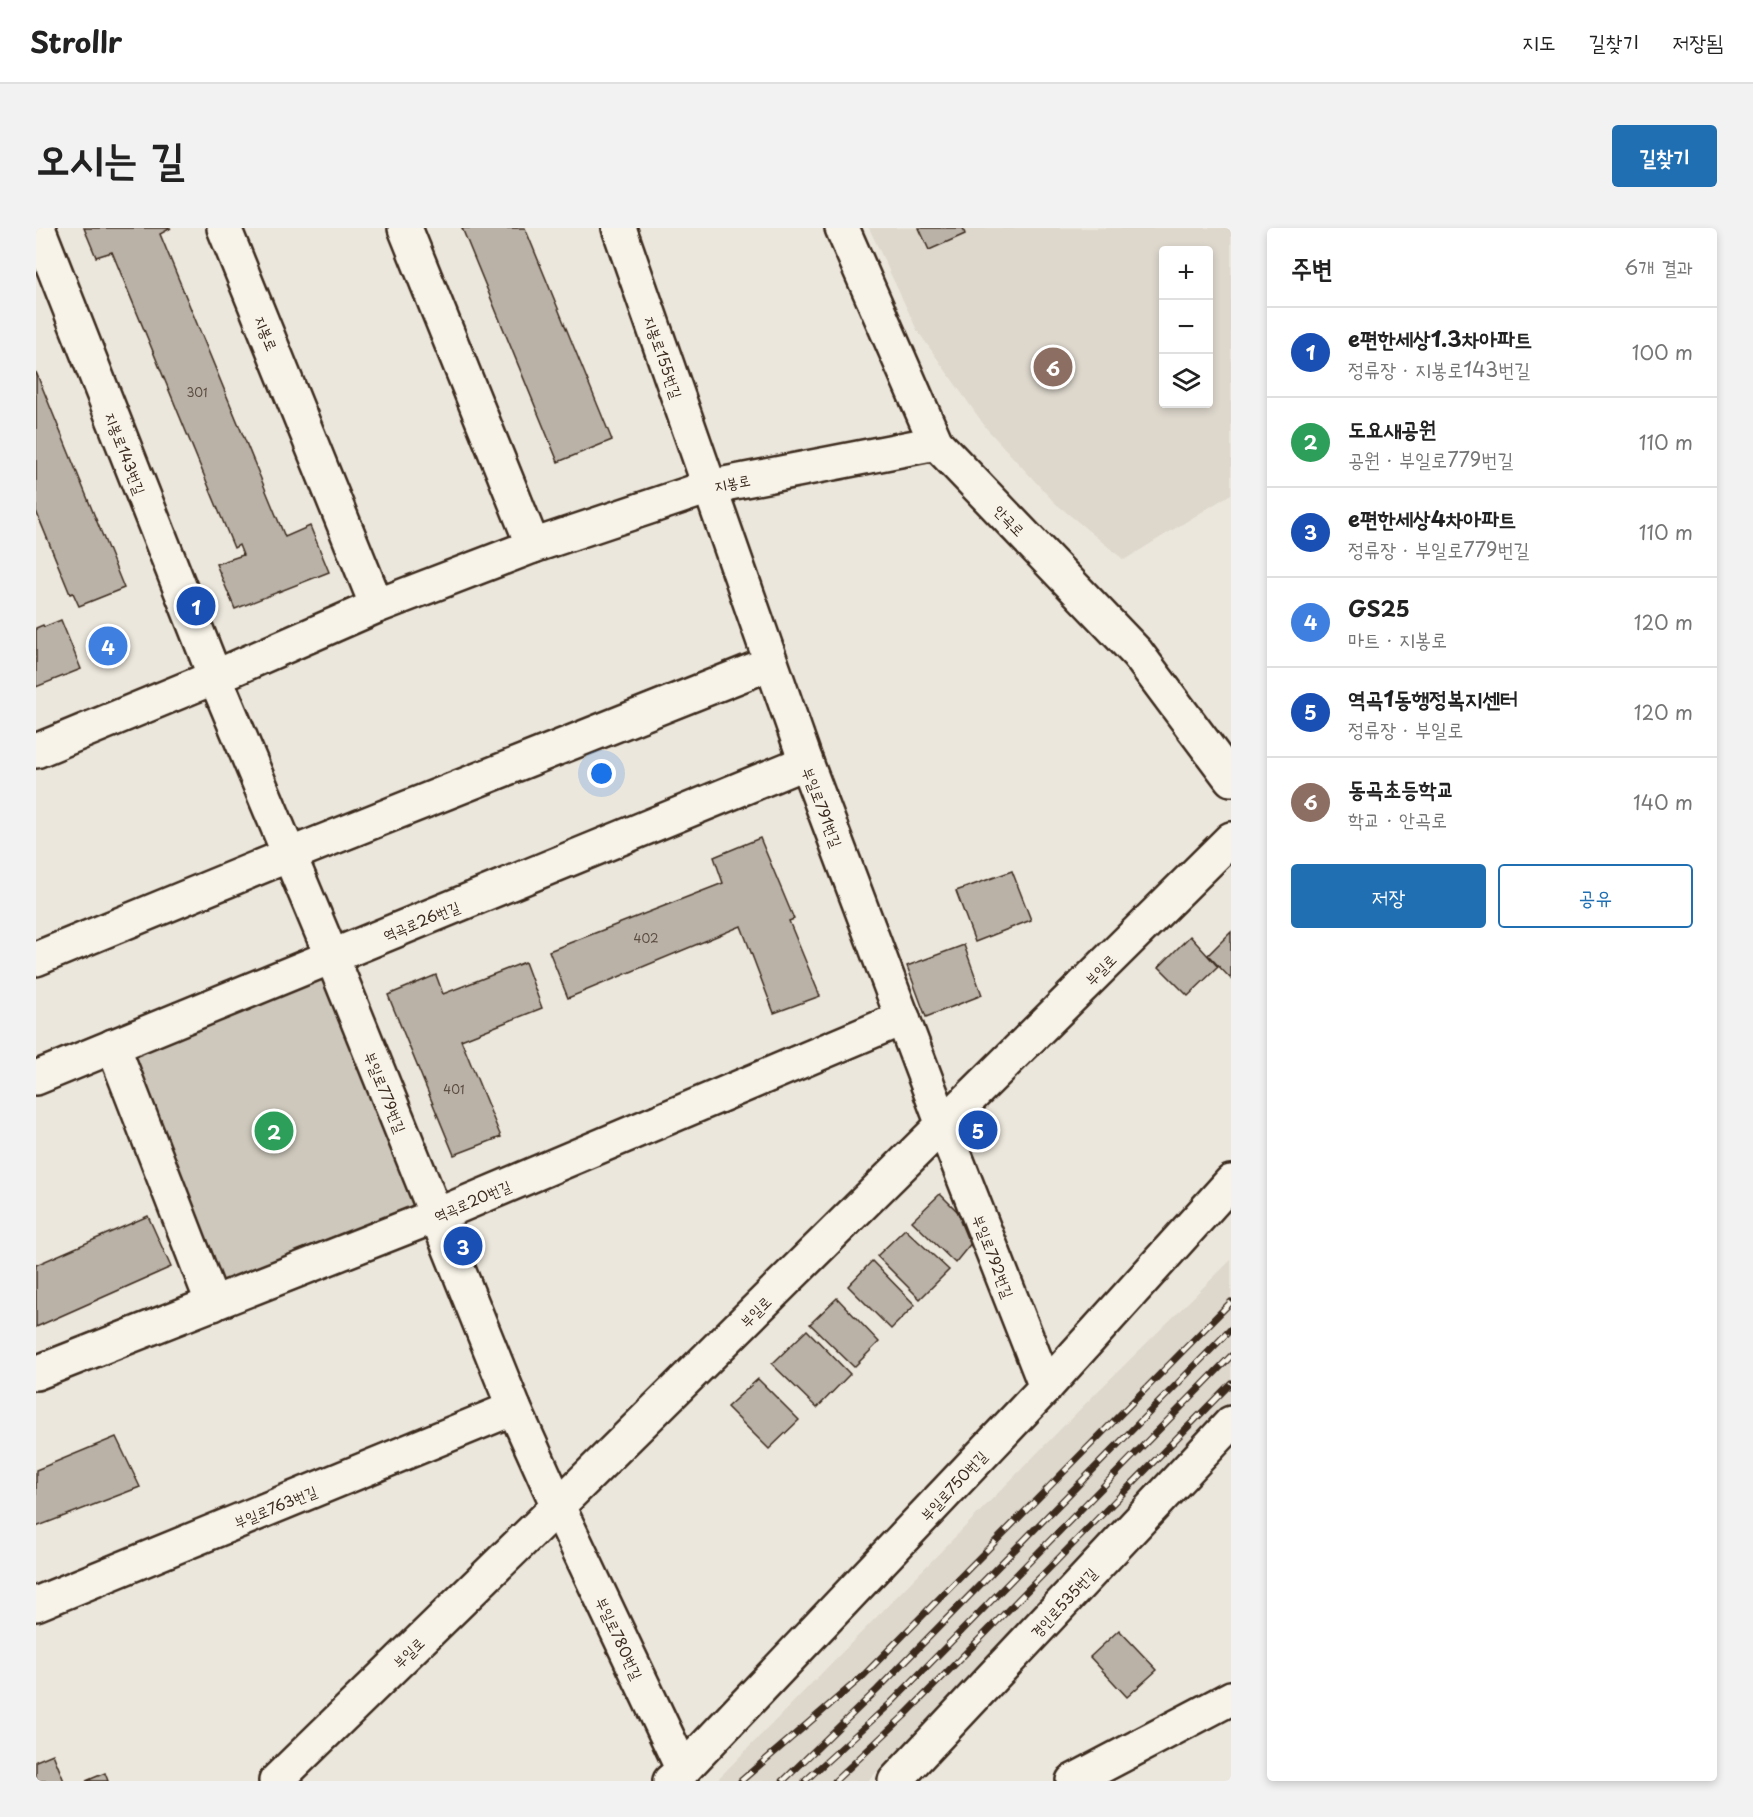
<!DOCTYPE html>
<html lang="ko">
<meta charset="utf-8">
<style>
body{margin:0;font-family:"Playpen Sans","Poor Story",sans-serif;background:#f2f2f2;color:#222}
.controls{position:absolute;right:18px;top:18px;display:grid;overflow:hidden;border-radius:6px;box-shadow:0 3px 9px #0003}
.controls button{width:54px;height:54px;display:grid;place-items:center;padding:0;border:0;border-bottom:2px solid #e0e0e0;background:#fff;color:#222;font:30px sans-serif}
.you{position:absolute;left:566px;top:546px;width:21px;height:21px;margin:-15px;border:4px solid #fff;border-radius:50%;background:#1a73e8;box-shadow:0 0 0 9px #1a73e833}
.badge{display:grid;place-items:center;width:39px;height:39px;border-radius:50%;background:#1f6fb2;color:#fff;font-size:20px;font-weight:700}
.pin{position:absolute;translate:-50% -50%;border:3px solid #fff;box-shadow:0 2px 6px #0006}
.list{margin:0;padding:0;list-style:none}
h2{display:flex;justify-content:space-between;align-items:center;height:78px;margin:0;padding:0 24px;font-size:26px}
h2 small{font-size:20px;font-weight:400;color:#767676}
.list li{display:grid;grid-template-columns:39px 1fr auto;gap:18px;align-items:center;box-sizing:border-box;height:90px;padding:0 24px;border-top:2px solid #e0e0e0}
.list b{display:block;font-size:22px;white-space:nowrap}
.list p{margin:0;font-size:20px;white-space:nowrap;color:#767676}
.list em{font-size:20px;font-style:normal;color:#767676}
.actions{display:flex;gap:12px;padding:18px 24px}
.actions a{flex:1;padding:14px 0;border:2px solid #1f6fb2;border-radius:6px;text-align:center;font-size:21px;color:#1f6fb2}
.actions .main{background:#1f6fb2;color:#fff}
.icon{flex:none;width:33px;height:33px;fill:none;stroke:currentColor;stroke-width:2;stroke-linecap:round;stroke-linejoin:round}
.map{position:relative;flex:none;width:1195px;height:1553px;overflow:hidden;border-radius:6px}
header{display:flex;align-items:center;gap:36px;box-sizing:border-box;height:84px;padding:0 30px;background:#fff;border-bottom:2px solid #e0e0e0}
header strong{font-size:28px}
nav{display:flex;gap:33px;margin-inline-start:auto;font-size:21px}
.intro{display:flex;align-items:center;justify-content:space-between;box-sizing:border-box;height:144px;padding:0 36px}
h1{margin:0;font-size:42px}
.button{padding:15px 27px;border-radius:6px;background:#1f6fb2;color:#fff;font-size:21px;font-weight:700}
main{display:flex;gap:36px;padding:0 36px}
aside{flex:1;background:#fff;border-radius:6px;box-shadow:0 3px 9px #0003}
.map>svg:first-child{display:block}
.built{fill:#ddd7cc;fill-rule:evenodd}
.green{fill:#cec8bc;stroke:#84796d;stroke-width:1.5}
.building{fill:#bab2a7;stroke:#3b2a1e;stroke-width:1.5}
.lines{fill:none;stroke-linecap:round;stroke-linejoin:round}
.minor-casing{stroke:#3b2a1e;stroke-width:38}
.minor{stroke:#f7f3e8;stroke-width:33}
.rail-casing{stroke:#3b2a1e;stroke-width:7}
.rail{stroke:#f7f3e8;stroke-width:4.5;stroke-dasharray:14;stroke-linecap:butt}
.labels{text-anchor:middle;dominant-baseline:central;stroke-width:4.5;stroke-linejoin:round;paint-order:stroke}
.number-label{font-size:12px;fill:#5b4c40}
.street-label{font-size:15px;fill:#3b2a1e;stroke:#f7f3e8}
</style>
<header>
<strong>Strollr</strong>
<nav><a>지도</a><a>길찾기</a><a>저장됨</a></nav>
</header>
<div class="intro"><h1>오시는 길</h1><a class="button">길찾기</a></div>
<main>
<div class="map">
<svg width="1195" height="1553" viewBox="0 0 1195 1553">
<rect width="100%" height="100%" fill="#ece7dc"/>
<filter id="ink" filterUnits="userSpaceOnUse"><feTurbulence type="fractalNoise" baseFrequency=".0167" numOctaves="2"/><feDisplacementMap in="SourceGraphic" scale="12" xChannelSelector="R" yChannelSelector="G"/><feConvolveMatrix kernelMatrix="1 2 1 2 8 2 1 2 1" color-interpolation-filters="sRGB"/></filter>
<g filter="url(#ink)">
<g class="built">
<path d="M 833,0 L 1195,0 L 1195,266 L 1088,332 L 1018,274 L 951,201 L 881,102 ZM 1128,22 L 1172,22 L 1172,176 L 1128,176 Z"/>
<path d="M 1195,1032 L 1195,1177 L 832,1553 L 680,1553 L 1060,1165 Z"/>
</g>
<path class="green" d="M 296,729 L 399,988 L 177,1076 L 77,818 Z"/>
<g class="building">
<path d="M 48,0 L 135,0 L 124,6 L 249,309 L 274,298 L 293,344 L 199,381 L 180,336 L 207,327 L 203,317 L 198,320 L 76,24 L 60,29 Z"/>
<path d="M 426,0 L 489,0 L 576,212 L 522,234 Z"/>
<path d="M 883,0 L 927,0 L 929,6 L 893,22 Z"/>
<path d="M 0,144 L 88,360 L 43,378 L 37,365 L 34,366 L 0,283 Z"/>
<path d="M 25,392 L 45,441 L 0,459 L 0,400 L 7,397 L 8,399 Z"/>
<path d="M 724,610 L 758,691 L 753,693 L 784,768 L 738,785 L 705,698 L 532,770 L 513,723 L 687,655 L 678,629 Z"/>
<path d="M 976,643 L 995,692 L 939,714 L 920,663 Z"/>
<path d="M 1195,704 L 1195,751 L 1172,727 Z"/>
<path d="M 1154,708 L 1182,739 L 1152,768 L 1123,739 Z"/>
<path d="M 928,717 L 946,767 L 890,789 L 871,738 Z"/>
<path d="M 489,734 L 506,780 L 425,812 L 465,909 L 418,927 L 352,767 L 400,747 L 407,766 Z"/>
<path d="M 904,966 L 928,990 L 924,993 L 931,1010 L 936,1014 L 919,1035 L 876,993 Z"/>
<path d="M 112,988 L 135,1039 L 0,1099 L 0,1037 Z"/>
<path d="M 869,1001 L 913,1042 L 884,1071 L 841,1028 Z"/>
<path d="M 836,1033 L 879,1077 L 855,1101 L 812,1058 Z"/>
<path d="M 801,1070 L 843,1114 L 818,1139 L 774,1096 Z"/>
<path d="M 771,1102 L 814,1146 L 781,1180 L 736,1136 Z"/>
<path d="M 722,1151 L 763,1192 L 733,1221 L 691,1179 Z"/>
<path d="M 80,1209 L 104,1259 L 0,1299 L 0,1242 Z"/>
<path d="M 1083,1402 L 1121,1442 L 1091,1469 L 1054,1429 Z"/>
<path d="M 17,1526 L 28,1553 L 0,1553 L 0,1533 Z"/>
<path d="M 69,1545 L 72,1553 L 50,1553 Z"/>
</g>
<g class="lines">
<g class="minor-casing">
<g id="minor">
<path d="M 2,0 L 179,449 L 296,729 L 478,1180 L 522,1278 L 647,1542"/>
<path d="M 188,0 L 341,378"/>
<path d="M 369,0 L 497,318"/>
<path d="M 583,0 L 770,534 L 907,897 L 1010,1159"/>
<path d="M 806,0 L 900,215 L 1101,425 L 1195,551"/>
<path d="M 0,523 L 179,449 L 341,378 L 497,318 L 673,259 L 900,215"/>
<path d="M 0,731 L 253,627 L 735,435"/>
<path d="M 77,818 L 177,1076"/>
<path d="M 0,850 L 770,534"/>
<path d="M 0,1145 L 399,988 L 867,790"/>
<path d="M 0,1376 L 478,1180"/>
<path d="M 240,1553 L 522,1278 L 1195,611"/>
<path d="M 634,1553 L 647,1542 L 1010,1159 L 1195,954"/>
<path d="M 859,1553 L 1195,1195"/>
<path d="M 1037,1553 L 1195,1470"/>
</g>
</g>
<use href="#minor" class="minor"/>
<g class="rail-casing">
<g id="rail">
<path d="M 705,1553 L 827,1448 L 1195,1074"/>
<path d="M 747,1553 L 841,1462 L 1195,1101"/>
<path d="M 769,1553 L 855,1475 L 1195,1128"/>
<path d="M 799,1553 L 868,1488 L 1195,1155"/>
</g>
</g>
<use href="#rail" class="rail"/>
</g>
</g>
<g class="labels">
<g class="number-label">
<text x="161" y="164">301</text>
<text x="610" y="710">402</text>
<text x="418" y="861">401</text>
</g>
<g class="street-label">
<text transform="translate(231 105) rotate(68)">지봉로</text>
<text transform="translate(628 129) rotate(71)">지봉로155번길</text>
<text transform="translate(90 225) rotate(69)">지봉로143번길</text>
<text transform="translate(696 254) rotate(-11)">지봉로</text>
<text transform="translate(974 292) rotate(46)">안곡로</text>
<text transform="translate(787 579) rotate(69)">부일로791번길</text>
<text transform="translate(385 692) rotate(-22)">역곡로26번길</text>
<text transform="translate(1064 741) rotate(-45)">부일로</text>
<text transform="translate(350 864) rotate(68)">부일로779번길</text>
<text transform="translate(436 972) rotate(-23)">역곡로20번길</text>
<text transform="translate(958 1028) rotate(69)">부일로792번길</text>
<text transform="translate(719 1083) rotate(-45)">부일로</text>
<text transform="translate(917 1257) rotate(-47)">부일로750번길</text>
<text transform="translate(239 1278) rotate(-22)">부일로763번길</text>
<text transform="translate(1027 1374) rotate(-47)">경인로535번길</text>
<text transform="translate(584 1410) rotate(65)">부일로780번길</text>
<text transform="translate(372 1424) rotate(-44)">부일로</text>
</g>
</g>
</svg>
<div class="controls">
<button>+</button>
<button>−</button>
<button><svg class="icon" aria-label="layers" viewBox="0 0 24 24"><path d="M12 4l9 5-9 5-9-5zM3 14l9 5 9-5"/></svg></button>
</div>
<div class="you"></div>
<div class="pin badge" style="left:160px;top:378px;background:#1a4fb4">1</div>
<div class="pin badge" style="left:238px;top:903px;background:#2e9e5b">2</div>
<div class="pin badge" style="left:427px;top:1018px;background:#1a4fb4">3</div>
<div class="pin badge" style="left:72px;top:418px;background:#3f7fe0">4</div>
<div class="pin badge" style="left:942px;top:902px;background:#1a4fb4">5</div>
<div class="pin badge" style="left:1017px;top:139px;background:#8d6e63">6</div>
</div>
<aside>
<h2>주변<small>6개 결과</small></h2>
<ul class="list">
<li><span class="badge" style="background:#1a4fb4">1</span><div><b>e편한세상1.3차아파트</b><p>정류장 · 지봉로143번길</p></div><em>100 m</em></li>
<li><span class="badge" style="background:#2e9e5b">2</span><div><b>도요새공원</b><p>공원 · 부일로779번길</p></div><em>110 m</em></li>
<li><span class="badge" style="background:#1a4fb4">3</span><div><b>e편한세상4차아파트</b><p>정류장 · 부일로779번길</p></div><em>110 m</em></li>
<li><span class="badge" style="background:#3f7fe0">4</span><div><b>GS25</b><p>마트 · 지봉로</p></div><em>120 m</em></li>
<li><span class="badge" style="background:#1a4fb4">5</span><div><b>역곡1동행정복지센터</b><p>정류장 · 부일로</p></div><em>120 m</em></li>
<li><span class="badge" style="background:#8d6e63">6</span><div><b>동곡초등학교</b><p>학교 · 안곡로</p></div><em>140 m</em></li>
</ul>
<div class="actions"><a class="main">저장</a><a>공유</a></div>
</aside>
</main>
